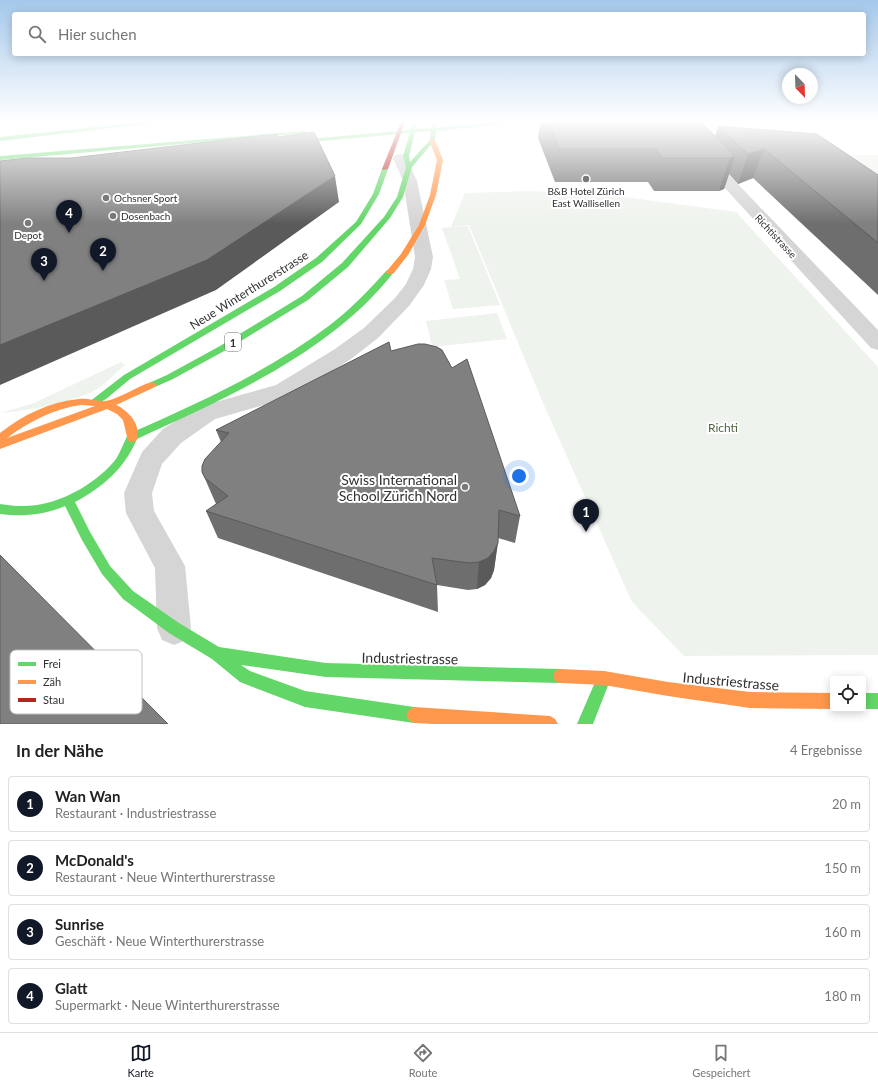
<!DOCTYPE html>
<html lang="de">
<meta charset="utf-8">
<style>
body{margin:0;font-family:Lato,sans-serif;background:#f2f2f2;color:#222}
.controls{position:absolute;right:12px;bottom:12px;display:grid;overflow:hidden;border-radius:4px;box-shadow:0 2px 10px #0003}
.controls button{width:36px;height:36px;display:grid;place-items:center;padding:0;border:0;border-bottom:1px solid #e0e0e0;background:#fff;color:#222;font:20px sans-serif}
.compass{position:absolute;left:782px;top:68px;width:36px;height:36px;border-radius:50%;background:#fff;box-shadow:0 2px 10px #0003;rotate:157deg}
.you{position:absolute;left:519px;top:476px;width:14px;height:14px;margin:-10px;border:3px solid #fff;border-radius:50%;background:#1a73e8;box-shadow:0 0 0 6px #1a73e833}
.badge{display:grid;place-items:center;width:26px;height:26px;border-radius:50%;background:#111827;color:#fff;font-size:13px;font-weight:700}
.pin{position:absolute;translate:-50% -33px;filter:drop-shadow(0 1px 2px #0008)}
.pin::after{content:'';position:absolute;top:21px;width:14px;height:12px;background:inherit;clip-path:polygon(0 0,100% 0,50% 100%)}
.list{margin:0;padding:0;list-style:none}
h2{display:flex;justify-content:space-between;align-items:center;height:52px;margin:0;padding:0 16px;font-size:17px}
h2 small{font-size:13px;font-weight:400;color:#767676}
.list li{display:grid;grid-template-columns:26px 1fr auto;gap:12px;align-items:center;box-sizing:border-box;height:56px;margin:0 8px 8px;padding:0 8px;border:1px solid #e0e0e0;border-radius:4px}
.list b{display:block;font-size:15px;white-space:nowrap}
.list p{margin:0;font-size:13px;white-space:nowrap;color:#767676}
.list em{font-size:13px;font-style:normal;color:#767676}
.icon{flex:none;width:22px;height:22px;fill:none;stroke:currentColor;stroke-width:2;stroke-linecap:round;stroke-linejoin:round}
.map{position:relative;flex:none;width:878px;height:724px;overflow:hidden}
.search{position:absolute;background:#fff;box-shadow:0 2px 10px #0003;left:12px;right:12px;top:12px;height:44px;display:flex;align-items:center;gap:10px;box-sizing:border-box;padding:0 14px;border-radius:4px;color:#767676;font-size:15px}
.sheet{height:308px;background:#fff}
nav{display:flex;justify-content:space-around;align-items:center;box-sizing:border-box;height:56px;border-top:1px solid #e0e0e0;background:#fff;font-size:11px;color:#767676}
nav a{display:grid;justify-items:center;gap:2px}
nav .on{color:#111827}
.map>svg:first-child{display:block}
.green{fill:#eff3ed}
.lines{fill:none;stroke-linecap:round;stroke-linejoin:round}
.street{fill:#d5d5d5;fill-rule:evenodd}
.fast{fill:#63d668;fill-rule:evenodd}
.slow{fill:#ff974d;fill-rule:evenodd}
.jam{fill:#b3261e;fill-rule:evenodd}
.wall{fill:#6e6e6e}
.shaded-wall{fill:#5a5a5a}
.building{fill:#808080;stroke:#5a5a5a}
.poi-dot{fill:#797979;stroke:#fff;stroke-width:1.5}
.labels{text-anchor:middle;dominant-baseline:central;stroke-width:4;stroke-linejoin:round;paint-order:stroke}
.far-poi-label{font-size:10px;fill:#313131;stroke:#fff}
.far-street-label{font-size:10px;fill:#313131;stroke:#fff}
.shield{fill:#fff;stroke:#6f6f6f;stroke-width:1}
.shield-label{font-size:11px;font-weight:bold;fill:#313131}
.street-label{font-size:12px;fill:#313131;stroke:#fff}
.park-label{font-size:12px;fill:#4d6843;stroke:#fff}
.near-poi-label{font-size:14px;fill:#313131;stroke:#fff;text-anchor:end}
.near-street-label{font-size:14px;fill:#313131;stroke:#fff}
.key{fill:#fff;stroke:#c1c1c1;stroke-width:1}
.key-label{font-size:11px;fill:#313131}
</style>
<div class="map">
<svg width="878" height="724" viewBox="0 0 878 724">
<rect width="100%" height="100%" fill="#fff"/>
<g class="green">
<path d="M 841,155 L 878,155 L 878,183 Z"/>
<path d="M 531,191 L 624,197 L 736,212 L 878,367 L 878,655 L 684,656 L 632,602 L 543,403 L 469,225 L 451,227 L 465,193 Z"/>
<path d="M 468,226 L 500,305 L 453,309 L 444,280 L 460,279 L 442,228 Z"/>
<path d="M 497,313 L 507,339 L 432,347 L 426,321 Z"/>
<path d="M 121,362 L 125,365 C 116,372 109,381 99,388 C 77,402 27,411 0,413 L 34,403 Z"/>
</g>
<g class="lines">
<g class="street">
<path d="M 400,154 L 405,155 L 417,181 L 433,257 L 431,269 L 424,285 L 409,306 L 378,338 L 351,359 L 292,397 L 215,419 L 181,443 L 162,464 L 152,493 L 154,511 L 185,566 L 191,628 L 186,640 L 174,645 L 162,640 L 157,628 L 155,568 L 126,513 L 124,493 L 142,452 L 163,429 L 198,407 L 276,385 L 335,349 L 364,328 L 395,298 L 406,284 L 413,269 L 415,257 L 403,181 L 393,158 L 395,155 Z"/>
<path d="M 707,156 L 712,157 L 878,330 L 878,350 L 871,348 L 702,163 L 700,160 L 702,157 Z"/>
</g>
<g class="fast">
<path d="M 144,122 L 163,122 L 0,141 L 0,137 Z"/>
<path d="M 413,122 L 417,122 L 415,129 L 432,128 L 433,122 L 437,122 L 436,128 L 498,122 L 520,122 L 436,131 L 435,140 L 412,167 L 403,197 L 390,218 L 348,267 L 308,300 L 226,350 L 173,379 L 155,387 L 149,387 L 147,385 L 149,383 L 167,375 L 220,346 L 302,296 L 342,263 L 384,217 L 397,197 L 406,167 L 403,156 L 410,133 L 288,144 L 286,143 L 286,141 L 410,130 ZM 431,131 L 430,140 L 410,162 L 409,156 L 415,132 Z"/>
<path d="M 304,131 L 306,131 L 306,133 L 0,160 L 0,156 Z"/>
<path d="M 385,167 L 388,169 L 379,194 L 361,224 L 322,262 L 280,291 L 130,379 L 106,399 L 97,404 L 91,404 L 89,402 L 124,375 L 274,287 L 316,258 L 356,222 L 373,194 L 382,169 Z"/>
<path d="M 387,270 L 390,270 L 394,272 C 332,352 226,398 137,439 C 124,469 103,487 75,502 L 90,532 L 110,566 L 133,591 L 179,623 L 219,647 L 326,663 L 560,669 L 565,671 L 567,676 L 565,681 L 560,683 L 326,677 L 241,665 L 250,671 L 305,691 L 414,707 L 419,710 L 422,715 L 419,720 L 414,723 L 305,707 L 240,682 L 212,659 L 169,633 L 123,599 L 102,574 L 82,540 L 65,506 C 44,515 23,517 0,514 L 0,504 C 12,506 25,507 37,505 C 65,501 98,482 116,459 C 121,451 124,442 128,434 C 199,403 269,371 330,325 C 351,309 369,290 387,270 Z"/>
<path d="M 604,671 L 609,673 L 611,678 L 593,724 L 577,724 L 599,673 Z"/>
<rect x="863" y="693" width="15" height="16"/>
</g>
<g class="slow">
<path d="M 432,138 L 435,140 L 443,160 L 436,195 L 425,225 L 408,255 L 393,274 L 387,274 L 386,272 L 401,254 L 419,225 L 430,195 L 437,160 L 429,140 Z"/>
<path d="M 152,382 L 157,385 L 155,387 L 116,405 C 128,410 143,426 136,441 L 132,442 L 128,441 L 123,420 L 117,414 L 107,409 L 0,449 L 0,433 C 23,415 49,402 79,399 C 87,398 101,402 106,401 C 121,398 137,386 152,382 ZM 81,405 L 95,406 L 7,438 C 30,421 53,409 81,405 Z"/>
<path d="M 560,669 L 604,671 L 668,682 L 750,692 L 833,693 L 833,709 L 750,708 L 668,696 L 604,685 L 560,683 L 555,681 L 553,676 L 555,671 Z"/>
<path d="M 414,707 L 550,716 L 555,719 L 558,724 L 434,724 L 414,723 L 409,720 L 406,715 L 409,710 Z"/>
</g>
<path class="jam" d="M 401,122 L 405,122 L 388,169 L 383,170 L 382,169 Z"/>
</g>
<g class="wall">
<path d="M 540,122 L 701,122 L 715,136 L 718,126 L 878,175 L 878,295 L 753,178 L 738,184 L 729,174 L 724,189 L 719,191 L 654,191 L 648,182 L 555,182 L 538,138 Z"/>
<path d="M 391,351 L 520,516 L 515,543 L 498,538 L 494,570 L 491,578 L 485,585 L 477,589 L 468,590 L 437,585 L 438,612 L 218,538 L 206,511 L 216,504 L 202,472 L 221,442 L 216,430 Z"/>
</g>
<g class="shaded-wall">
<path d="M 764,149 L 753,178 L 738,184 L 748,154 Z"/>
<path d="M 735,156 L 724,189 L 719,191 L 730,158 Z"/>
<path d="M 335,176 L 339,202 L 216,290 L 0,385 L 0,345 Z"/>
<path d="M 498,543 L 494,570 L 491,578 L 485,585 L 477,589 L 479,562 Z"/>
</g>
<g class="building">
<path d="M 548,122 L 701,122 L 735,156 L 730,158 L 662,158 L 656,149 L 559,149 Z"/>
<path d="M 718,126 L 817,134 L 878,175 L 878,243 L 764,149 L 748,154 Z"/>
<path d="M 314,132 L 335,176 L 207,260 L 0,345 L 0,161 L 28,158 L 71,158 L 277,134 L 278,137 Z"/>
<path d="M 389,342 L 391,351 L 418,344 L 425,344 L 437,347 L 442,350 L 452,368 L 467,359 L 520,516 L 499,510 L 498,543 L 494,551 L 488,558 L 479,562 L 469,563 L 432,558 L 437,585 L 206,511 L 228,496 L 205,478 L 202,472 L 202,466 L 205,459 L 229,433 L 216,430 Z"/>
<path d="M 0,555 L 168,724 L 0,724 Z"/>
</g>
<linearGradient id="sky" x2="0" y2="1"><stop stop-color="#a4c8eb"/><stop offset="0.54" stop-color="#fff"/><stop offset="1" stop-color="#fff" stop-opacity="0"/></linearGradient>
<rect width="878" height="224" fill="url(#sky)"/>
<g class="poi-dot">
<circle cx="586" cy="179" r="4"/>
<circle cx="106" cy="198" r="4"/>
<circle cx="113" cy="216" r="4"/>
<circle cx="28" cy="223" r="4"/>
<circle cx="465" cy="487" r="4"/>
</g>
<g class="labels">
<g class="far-poi-label">
<text x="586" y="191">B&amp;B Hotel Zürich<tspan x="586" dy="12">East Wallisellen</tspan></text>
<text x="114" y="198" text-anchor="start">Ochsner Sport</text>
<text x="121" y="216" text-anchor="start">Dosenbach</text>
<text x="28" y="235">Depot</text>
</g>
<g class="far-street-label">
<text transform="translate(776 236) rotate(47)">Richtistrasse</text>
</g>
<rect class="shield" x="225" y="333" width="16" height="18" rx="3"/>
<g class="shield-label">
<text x="233" y="342">1</text>
</g>
<g class="street-label">
<text transform="translate(249 290) rotate(-32)">Neue Winterthurerstrasse</text>
</g>
<g class="park-label">
<text x="723" y="427">Richti</text>
</g>
<g class="near-poi-label">
<text x="457" y="479">Swiss International<tspan x="457" dy="16">School Zürich Nord</tspan></text>
</g>
<g class="near-street-label">
<text transform="translate(410 658) rotate(1)">Industriestrasse</text>
<text transform="translate(731 681) rotate(5)">Industriestrasse</text>
</g>
</g>
<rect x="10" y="650" width="132" height="64" rx="6" class="key"/>
<rect x="18" y="662" width="18" height="4" fill="#63d668"/>
<rect x="18" y="680" width="18" height="4" fill="#ff974d"/>
<rect x="18" y="698" width="18" height="4" fill="#b3261e"/>
<g class="key-label">
<text x="43" y="668">Frei</text>
<text x="43" y="686">Zäh</text>
<text x="43" y="704">Stau</text>
</g>
</svg>
<div class="controls">
<button><svg class="icon" aria-label="locate" viewBox="0 0 24 24"><circle cx="12" cy="12" r="6"/><path d="M12 2v4M12 18v4M2 12h4M18 12h4"/></svg></button>
</div>
<svg class="compass" viewBox="-18 -18 36 36"><path d="M0-13l5 13h-10z" fill="#e53935"/><path d="M0 13l5-13h-10z" fill="#767676"/></svg>
<div class="you"></div>
<div class="pin badge" style="left:586px;top:532px">1</div>
<div class="pin badge" style="left:103px;top:271px">2</div>
<div class="pin badge" style="left:44px;top:281px">3</div>
<div class="pin badge" style="left:69px;top:233px">4</div>
<div class="search"><svg class="icon" aria-label="search" viewBox="0 0 24 24"><circle cx="10" cy="10" r="6"/><path d="M15 15l6 6"/></svg>Hier suchen</div>
</div>
<section class="sheet">
<h2>In der Nähe<small>4 Ergebnisse</small></h2>
<ul class="list">
<li><span class="badge">1</span><div><b>Wan Wan</b><p>Restaurant · Industriestrasse</p></div><em>20 m</em></li>
<li><span class="badge">2</span><div><b>McDonald's</b><p>Restaurant · Neue Winterthurerstrasse</p></div><em>150 m</em></li>
<li><span class="badge">3</span><div><b>Sunrise</b><p>Geschäft · Neue Winterthurerstrasse</p></div><em>160 m</em></li>
<li><span class="badge">4</span><div><b>Glatt</b><p>Supermarkt · Neue Winterthurerstrasse</p></div><em>180 m</em></li>
</ul>
</section>
<nav>
<a class="on"><svg class="icon" aria-label="map" viewBox="0 0 24 24"><path d="M3 6l6-2 6 2 6-2v14l-6 2-6-2-6 2zM9 4v14M15 6v14"/></svg>Karte</a>
<a><svg class="icon" aria-label="directions" viewBox="0 0 24 24"><path d="M12 3l9 9-9 9-9-9zM9 14v-3h6M13 9l2 2-2 2"/></svg>Route</a>
<a><svg class="icon" aria-label="saved" viewBox="0 0 24 24"><path d="M7 4h10v16l-5-4-5 4z"/></svg>Gespeichert</a>
</nav>
